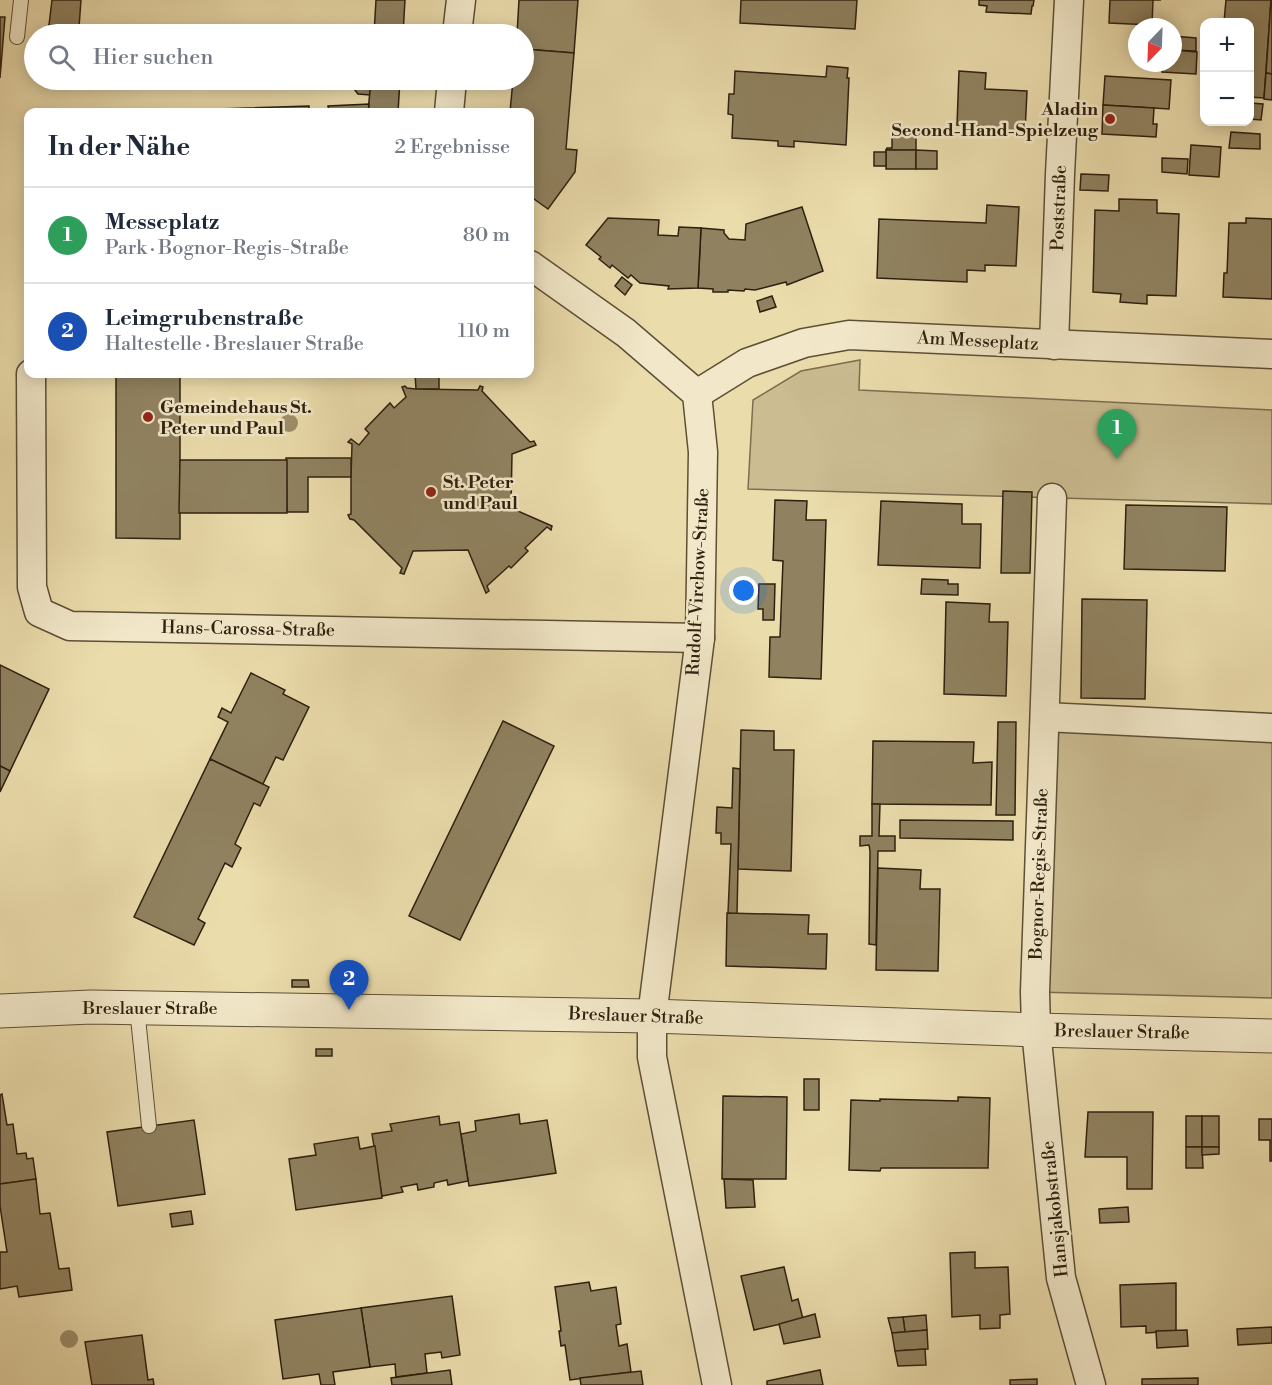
<!DOCTYPE html>
<html lang="de">
<meta charset="utf-8">
<style>
body{margin:0;font-family:"Libre Bodoni",serif;background:#f2f2f3;color:#1f2937}
.controls{position:absolute;right:18px;top:18px;display:grid;overflow:hidden;border-radius:12px;box-shadow:0 3px 15px #0003}
.controls button{width:54px;height:54px;display:grid;place-items:center;padding:0;border:0;border-bottom:2px solid #e0e1e3;background:#fff;color:#1f2937;font:30px sans-serif}
.compass{position:absolute;left:1128px;top:18px;width:54px;height:54px;border-radius:50%;background:#fff;box-shadow:0 3px 15px #0003;rotate:203deg}
.you{position:absolute;left:744px;top:591px;width:21px;height:21px;margin:-15px;border:4px solid #fff;border-radius:50%;background:#1a73e8;box-shadow:0 0 0 9px #1a73e833}
.badge{display:grid;place-items:center;width:39px;height:39px;border-radius:50%;background:#0f766e;color:#fff;font-size:20px;font-weight:700}
.pin{position:absolute;translate:-50% -50px;filter:drop-shadow(0 2px 3px #0008)}
.pin::after{content:'';position:absolute;top:32px;width:21px;height:18px;background:inherit;clip-path:polygon(0 0,100% 0,50% 100%)}
.list{margin:0;padding:0;list-style:none}
h2{display:flex;justify-content:space-between;align-items:center;height:78px;margin:0;padding:0 24px;font-size:26px}
h2 small{font-size:20px;font-weight:400;color:#747a83}
.list li{display:grid;grid-template-columns:39px 1fr auto;gap:18px;align-items:center;box-sizing:border-box;height:96px;padding:0 24px;border-top:2px solid #e0e1e3}
.list b{display:block;font-size:22px;white-space:nowrap}
.list p{margin:0;font-size:20px;white-space:nowrap;color:#747a83}
.list em{font-size:20px;font-style:normal;color:#747a83}
.icon{flex:none;width:33px;height:33px;fill:none;stroke:currentColor;stroke-width:2;stroke-linecap:round;stroke-linejoin:round}
.map{position:relative;flex:none;width:1272px;height:1385px;overflow:hidden}
.search{position:absolute;background:#fff;box-shadow:0 3px 15px #0003;left:24px;top:24px;width:510px;height:66px;display:flex;align-items:center;gap:15px;box-sizing:border-box;padding:0 21px;border-radius:33px;color:#747a83;font-size:22px}
.panel{position:absolute;background:#fff;box-shadow:0 3px 15px #0003;left:24px;top:108px;width:510px;height:270px;border-radius:12px}
.map>svg:first-child{display:block}
.green{fill:#cbbc91;stroke:#7c6e50;stroke-width:1.5}
.building{fill:#908260;stroke:#2e200e;stroke-width:1.5}
.lines{fill:none;stroke-linecap:round;stroke-linejoin:round}
.service-casing{stroke:#5d4f36;stroke-width:16}
.minor-casing{stroke:#5d4f36;stroke-width:31}
.tertiary-casing{stroke:#5d4f36;stroke-width:35}
.service{stroke:#f2e8c9;stroke-width:14}
.minor{stroke:#f2e8c9;stroke-width:28}
.tertiary{stroke:#f2e8c9;stroke-width:33}
.tree{fill:#9d8e6b}
.poi-dot{fill:#8f2418;stroke:#f2e8c9;stroke-width:2}
.labels{text-anchor:middle;dominant-baseline:central;stroke-width:5;stroke-linejoin:round;paint-order:stroke}
.poi-label{font-size:18px;font-weight:bold;fill:#2e200e;stroke:#f2e8c9;text-anchor:start}
.street-label{font-size:18px;fill:#2e200e;stroke:#f2e8c9}
</style>
<div class="map">
<svg width="1272" height="1385" viewBox="0 0 1272 1385">
<rect width="100%" height="100%" fill="#ebdcac"/>
<filter id="stains"><feTurbulence type="fractalNoise" baseFrequency=".00333" numOctaves="4"/><feColorMatrix values="0 0 0 0 .2 0 0 0 0 .09 0 0 0 0 .02 0 0 0 .5 -.17"/></filter>
<radialGradient id="worn" r=".72"><stop offset=".6" stop-color="#630" stop-opacity="0"/><stop offset="1" stop-color="#630" stop-opacity=".3"/></radialGradient>
<g class="green">
<path d="M 860,360 L 859,390 L 1272,410 L 1272,504 L 748,489 L 753,400 L 801,371 Z"/>
<path d="M 1045,717 L 1272,728 L 1272,998 L 1035,992 Z"/>
</g>
<g class="building">
<path d="M 52,0 L 81,0 L 79,27 L 49,25 Z"/>
<path d="M 376,0 L 405,0 L 403,34 L 374,34 Z"/>
<path d="M 519,0 L 578,0 L 574,53 L 524,49 L 524,34 L 517,34 Z"/>
<path d="M 741,0 L 857,0 L 855,29 L 740,23 Z"/>
<path d="M 979,0 L 1034,0 L 1033,6 L 1032,6 L 1031,14 L 986,12 L 987,6 L 979,5 Z"/>
<path d="M 1110,0 L 1161,0 L 1153,0 L 1152,25 L 1109,23 Z"/>
<path d="M 1226,0 L 1271,0 L 1264,98 L 1250,97 L 1250,22 L 1224,22 Z"/>
<path d="M 1271,0 L 1272,0 L 1272,74 L 1266,73 Z"/>
<path d="M 0,17 L 5,17 L 0,78 Z"/>
<path d="M 49,25 L 79,27 L 78,34 L 48,34 Z"/>
<path d="M 1173,36 L 1196,38 L 1196,51 L 1173,50 Z"/>
<path d="M 524,49 L 574,53 L 566,149 L 577,150 L 575,172 L 548,209 L 530,196 L 530,112 L 510,112 L 513,80 L 524,80 Z"/>
<path d="M 1173,50 L 1197,52 L 1196,74 L 1162,72 L 1163,63 L 1173,63 Z"/>
<path d="M 827,66 L 848,68 L 847,78 L 849,78 L 846,145 L 794,141 L 794,147 L 778,146 L 778,141 L 732,138 L 733,115 L 728,114 L 729,94 L 734,94 L 735,71 L 826,77 Z"/>
<path d="M 959,71 L 986,73 L 985,89 L 1027,91 L 1025,133 L 979,132 L 979,126 L 957,125 Z"/>
<path d="M 1266,73 L 1272,74 L 1272,100 L 1264,99 Z"/>
<path d="M 1105,76 L 1171,80 L 1169,109 L 1103,105 Z"/>
<path d="M 355,80 L 371,80 L 370,95 L 358,94 L 354,89 Z"/>
<path d="M 371,80 L 400,80 L 398,112 L 368,112 Z"/>
<path d="M 1250,103 L 1263,104 L 1261,120 L 1250,119 Z"/>
<path d="M 369,104 L 368,112 L 329,112 L 328,106 Z"/>
<path d="M 1103,105 L 1154,108 L 1153,124 L 1157,124 L 1156,137 L 1102,134 Z"/>
<path d="M 309,106 L 309,112 L 217,112 L 217,109 Z"/>
<path d="M 1231,132 L 1260,134 L 1260,149 L 1229,148 Z"/>
<path d="M 892,135 L 916,135 L 916,150 L 886,150 L 887,148 L 892,148 Z"/>
<path d="M 1191,145 L 1221,147 L 1219,177 L 1189,175 Z"/>
<rect x="886" y="150" width="30" height="19"/>
<path d="M 916,150 L 937,151 L 937,169 L 916,169 Z"/>
<rect x="874" y="152" width="12" height="14"/>
<path d="M 1162,158 L 1188,159 L 1187,174 L 1162,172 Z"/>
<path d="M 1081,174 L 1109,175 L 1108,191 L 1080,190 Z"/>
<path d="M 1119,199 L 1157,200 L 1157,213 L 1179,214 L 1176,296 L 1147,295 L 1147,304 L 1120,302 L 1121,294 L 1093,292 L 1095,210 L 1119,211 Z"/>
<path d="M 987,205 L 1019,207 L 1016,266 L 985,265 L 985,271 L 967,270 L 967,282 L 877,278 L 879,219 L 986,223 Z"/>
<path d="M 802,207 L 823,271 L 787,285 L 786,282 L 755,290 L 745,289 L 744,291 L 728,290 L 728,292 L 713,292 L 713,289 L 698,288 L 701,228 L 724,230 L 724,233 L 729,239 L 745,240 L 746,224 Z"/>
<path d="M 608,218 L 659,220 L 658,235 L 678,236 L 679,227 L 701,228 L 698,288 L 668,289 L 669,286 L 640,283 L 631,275 L 628,278 L 612,265 L 610,268 L 599,259 L 601,257 L 586,245 Z"/>
<path d="M 1246,218 L 1272,219 L 1272,299 L 1223,297 L 1224,273 L 1227,273 L 1229,223 L 1246,223 Z"/>
<path d="M 622,277 L 632,285 L 625,295 L 615,286 Z"/>
<path d="M 772,296 L 776,307 L 760,312 L 757,301 Z"/>
<path d="M 116,374 L 180,374 L 180,539 L 116,538 Z"/>
<path d="M 415,374 L 439,374 L 439,389 L 416,389 Z"/>
<path d="M 405,386 L 407,388 L 416,389 L 478,390 L 480,386 L 483,387 L 482,391 L 530,442 L 534,441 L 536,445 L 512,454 L 511,508 L 552,526 L 551,530 L 547,527 L 525,548 L 528,551 L 511,568 L 509,566 L 487,586 L 489,591 L 486,593 L 468,550 L 413,551 L 404,574 L 400,573 L 402,568 L 354,520 L 350,519 L 348,515 L 351,514 L 351,477 L 352,444 L 348,442 L 351,439 L 359,445 L 369,433 L 365,429 L 390,403 L 394,408 L 406,397 L 402,387 Z"/>
<path d="M 286,458 L 351,458 L 351,477 L 308,477 L 308,512 L 287,512 Z"/>
<path d="M 180,460 L 287,460 L 287,513 L 179,513 Z"/>
<path d="M 1003,491 L 1032,492 L 1030,573 L 1001,573 Z"/>
<path d="M 775,500 L 807,501 L 806,520 L 826,520 L 821,679 L 769,677 L 770,637 L 780,637 L 783,561 L 773,560 Z"/>
<path d="M 881,501 L 962,504 L 962,524 L 981,524 L 980,568 L 878,565 Z"/>
<path d="M 1126,505 L 1227,507 L 1225,571 L 1124,569 Z"/>
<path d="M 922,579 L 948,580 L 948,584 L 958,584 L 958,595 L 921,594 Z"/>
<path d="M 759,584 L 775,584 L 774,620 L 763,620 L 763,609 L 758,609 Z"/>
<path d="M 1082,599 L 1147,600 L 1145,699 L 1081,698 Z"/>
<path d="M 946,602 L 990,604 L 989,622 L 1008,622 L 1006,696 L 944,694 Z"/>
<path d="M 0,665 L 49,689 L 10,771 L 0,766 Z"/>
<path d="M 251,673 L 285,690 L 283,694 L 309,707 L 283,760 L 276,757 L 263,784 L 210,759 L 228,722 L 218,717 L 222,708 L 231,713 Z"/>
<path d="M 503,721 L 554,746 L 460,940 L 409,916 Z"/>
<path d="M 998,722 L 1016,722 L 1015,815 L 996,815 Z"/>
<path d="M 741,730 L 774,731 L 774,750 L 794,750 L 791,871 L 738,869 Z"/>
<path d="M 873,741 L 974,742 L 973,763 L 992,762 L 991,805 L 872,804 Z"/>
<path d="M 210,759 L 269,787 L 260,806 L 254,803 L 235,844 L 241,848 L 232,867 L 225,863 L 198,919 L 205,923 L 194,945 L 134,917 Z"/>
<path d="M 0,766 L 10,771 L 0,792 Z"/>
<path d="M 733,768 L 740,769 L 737,914 L 732,914 L 728,913 L 731,844 L 721,844 L 721,833 L 716,833 L 717,807 L 732,808 Z"/>
<path d="M 872,804 L 880,804 L 879,836 L 895,836 L 895,851 L 878,851 L 876,945 L 869,944 L 870,851 L 869,845 L 860,846 L 860,836 L 872,836 Z"/>
<path d="M 900,820 L 1013,821 L 1013,840 L 900,838 Z"/>
<path d="M 878,868 L 921,870 L 920,889 L 940,889 L 938,971 L 876,970 Z"/>
<path d="M 727,913 L 809,915 L 808,934 L 827,934 L 826,969 L 726,966 Z"/>
<path d="M 292,980 L 308,980 L 309,987 L 292,987 Z"/>
<rect x="316" y="1049" width="16" height="7"/>
<rect x="804" y="1079" width="15" height="31"/>
<path d="M 2,1094 L 7,1125 L 13,1124 L 17,1154 L 26,1153 L 27,1159 L 33,1158 L 36,1179 L 0,1184 L 0,1095 Z"/>
<path d="M 723,1096 L 787,1097 L 786,1179 L 722,1179 Z"/>
<path d="M 958,1097 L 990,1098 L 988,1168 L 881,1168 L 880,1171 L 849,1170 L 851,1100 L 880,1101 L 880,1099 L 958,1101 Z"/>
<path d="M 1088,1112 L 1153,1112 L 1152,1189 L 1127,1189 L 1127,1157 L 1085,1157 Z"/>
<path d="M 519,1114 L 520,1124 L 547,1120 L 556,1173 L 469,1186 L 461,1134 L 476,1131 L 475,1121 Z"/>
<path d="M 439,1116 L 440,1125 L 459,1122 L 468,1181 L 448,1185 L 447,1180 L 434,1183 L 434,1187 L 418,1190 L 417,1184 L 401,1187 L 403,1192 L 382,1196 L 372,1134 L 392,1131 L 390,1124 Z"/>
<rect x="1186" y="1116" width="16" height="31"/>
<rect x="1202" y="1116" width="17" height="31"/>
<path d="M 1259,1119 L 1272,1119 L 1272,1161 L 1270,1161 L 1270,1140 L 1259,1140 Z"/>
<path d="M 194,1120 L 205,1194 L 118,1206 L 107,1132 Z"/>
<path d="M 358,1137 L 360,1149 L 375,1146 L 382,1198 L 296,1210 L 289,1159 L 316,1155 L 314,1144 Z"/>
<path d="M 1186,1147 L 1202,1147 L 1203,1168 L 1186,1168 Z"/>
<path d="M 1202,1147 L 1219,1147 L 1219,1154 L 1202,1155 Z"/>
<path d="M 36,1179 L 40,1214 L 50,1213 L 59,1269 L 69,1268 L 72,1290 L 19,1297 L 17,1286 L 0,1289 L 0,1252 L 7,1252 L 0,1206 L 0,1184 Z"/>
<path d="M 724,1179 L 753,1180 L 755,1207 L 726,1208 Z"/>
<path d="M 1128,1207 L 1129,1222 L 1100,1223 L 1099,1209 Z"/>
<path d="M 191,1211 L 193,1224 L 172,1227 L 170,1214 Z"/>
<path d="M 975,1252 L 975,1268 L 1008,1267 L 1010,1314 L 1000,1315 L 1000,1328 L 980,1329 L 980,1315 L 952,1317 L 950,1253 Z"/>
<path d="M 784,1267 L 792,1301 L 798,1299 L 803,1319 L 754,1330 L 741,1276 Z"/>
<path d="M 589,1282 L 591,1291 L 616,1287 L 621,1324 L 616,1325 L 619,1346 L 627,1344 L 631,1372 L 570,1380 L 565,1345 L 561,1346 L 559,1331 L 561,1331 L 555,1287 Z"/>
<path d="M 1176,1283 L 1176,1331 L 1146,1333 L 1146,1326 L 1121,1327 L 1120,1285 Z"/>
<path d="M 452,1296 L 460,1355 L 442,1358 L 441,1352 L 425,1354 L 427,1373 L 396,1377 L 395,1364 L 370,1367 L 361,1308 Z"/>
<path d="M 361,1308 L 370,1367 L 333,1372 L 335,1385 L 321,1385 L 319,1374 L 283,1379 L 275,1320 Z"/>
<path d="M 815,1314 L 820,1337 L 784,1344 L 779,1324 Z"/>
<path d="M 926,1315 L 927,1330 L 905,1332 L 903,1317 Z"/>
<path d="M 903,1317 L 905,1332 L 892,1333 L 888,1318 Z"/>
<path d="M 1272,1327 L 1272,1343 L 1238,1345 L 1237,1329 Z"/>
<path d="M 927,1330 L 928,1349 L 895,1351 L 892,1333 Z"/>
<path d="M 1187,1330 L 1188,1346 L 1157,1348 L 1156,1331 Z"/>
<path d="M 142,1335 L 148,1380 L 153,1379 L 154,1385 L 92,1385 L 85,1342 Z"/>
<path d="M 925,1349 L 926,1365 L 898,1366 L 895,1351 Z"/>
<path d="M 450,1370 L 452,1385 L 392,1385 L 391,1378 Z"/>
<path d="M 820,1370 L 823,1385 L 767,1385 L 767,1381 Z"/>
<path d="M 641,1371 L 643,1385 L 581,1385 L 580,1378 Z"/>
<path d="M 1198,1378 L 1198,1385 L 1142,1385 L 1142,1379 Z"/>
<path d="M 1037,1379 L 1037,1385 L 1010,1385 L 1010,1380 Z"/>
</g>
<g class="lines">
<g class="service-casing">
<g id="service">
<path d="M 17,37 L 21,0"/>
<path d="M 137,1008 L 149,1126"/>
</g>
</g>
<g class="minor-casing">
<g id="minor">
<path d="M 457,34 L 461,0"/>
<path d="M 449,112 L 452,80"/>
<path d="M 530,265 L 626,333 L 697,394 L 703,452 L 700,638 L 652,1016 L 652,1057 L 717,1385"/>
<path d="M 1054,345 L 1060,174 L 1069,0"/>
<path d="M 31,374 L 32,587 L 39,612 L 70,626 L 700,638"/>
<path d="M 697,394 L 747,363 L 804,343 L 849,335 L 1272,354"/>
<path d="M 1052,498 L 1035,992 L 1036,1030 L 1061,1278 L 1091,1385"/>
<path d="M 1045,717 L 1272,728"/>
</g>
</g>
<g class="tertiary-casing">
<path id="tertiary" d="M 0,1011 L 91,1007 L 652,1016 L 1036,1030 L 1272,1036"/>
</g>
<use href="#service" class="service"/>
<use href="#minor" class="minor"/>
<use href="#tertiary" class="tertiary"/>
</g>
<g class="tree">
<circle cx="289" cy="423" r="9"/>
<circle cx="69" cy="1339" r="9"/>
</g>
<g class="poi-dot">
<circle cx="1110" cy="119" r="6"/>
<circle cx="148" cy="417" r="6"/>
<circle cx="431" cy="492" r="6"/>
</g>
<g class="labels">
<g class="poi-label">
<text x="1098" y="109" text-anchor="end">Aladin<tspan x="1098" dy="21">Second-Hand-Spielzeug</tspan></text>
<text x="160" y="407">Gemeindehaus St.<tspan x="160" dy="21">Peter und Paul</tspan></text>
<text x="443" y="482">St. Peter<tspan x="443" dy="21">und Paul</tspan></text>
</g>
<g class="street-label">
<text transform="translate(1059 208) rotate(-88)">Poststraße</text>
<text transform="translate(978 341) rotate(3)">Am Messeplatz</text>
<text transform="translate(698 582) rotate(-87)">Rudolf-Virchow-Straße</text>
<text transform="translate(248 629) rotate(1)">Hans-Carossa-Straße</text>
<text transform="translate(1039 874) rotate(-88)">Bognor-Regis-Straße</text>
<text x="150" y="1008">Breslauer Straße</text>
<text transform="translate(636 1016) rotate(2)">Breslauer Straße</text>
<text transform="translate(1122 1032) rotate(1)">Breslauer Straße</text>
<text transform="translate(1055 1209) rotate(-96)">Hansjakobstraße</text>
</g>
</g>
<rect width="100%" height="100%" filter="url(#stains)"/>
<rect width="100%" height="100%" fill="url(#worn)"/>
</svg>
<div class="controls">
<button>+</button>
<button>−</button>
</div>
<svg class="compass" viewBox="-18 -18 36 36"><path d="M0-13l5 13h-10z" fill="#e53935"/><path d="M0 13l5-13h-10z" fill="#747a83"/></svg>
<div class="you"></div>
<div class="pin badge" style="left:1117px;top:459px;background:#2e9e5b">1</div>
<div class="pin badge" style="left:349px;top:1010px;background:#1a4fb4">2</div>
<div class="search"><svg class="icon" aria-label="search" viewBox="0 0 24 24"><circle cx="10" cy="10" r="6"/><path d="M15 15l6 6"/></svg>Hier suchen</div>
<section class="panel">
<h2>In der Nähe<small>2 Ergebnisse</small></h2>
<ul class="list">
<li><span class="badge" style="background:#2e9e5b">1</span><div><b>Messeplatz</b><p>Park · Bognor-Regis-Straße</p></div><em>80 m</em></li>
<li><span class="badge" style="background:#1a4fb4">2</span><div><b>Leimgrubenstraße</b><p>Haltestelle · Breslauer Straße</p></div><em>110 m</em></li>
</ul>
</section>
</div>
